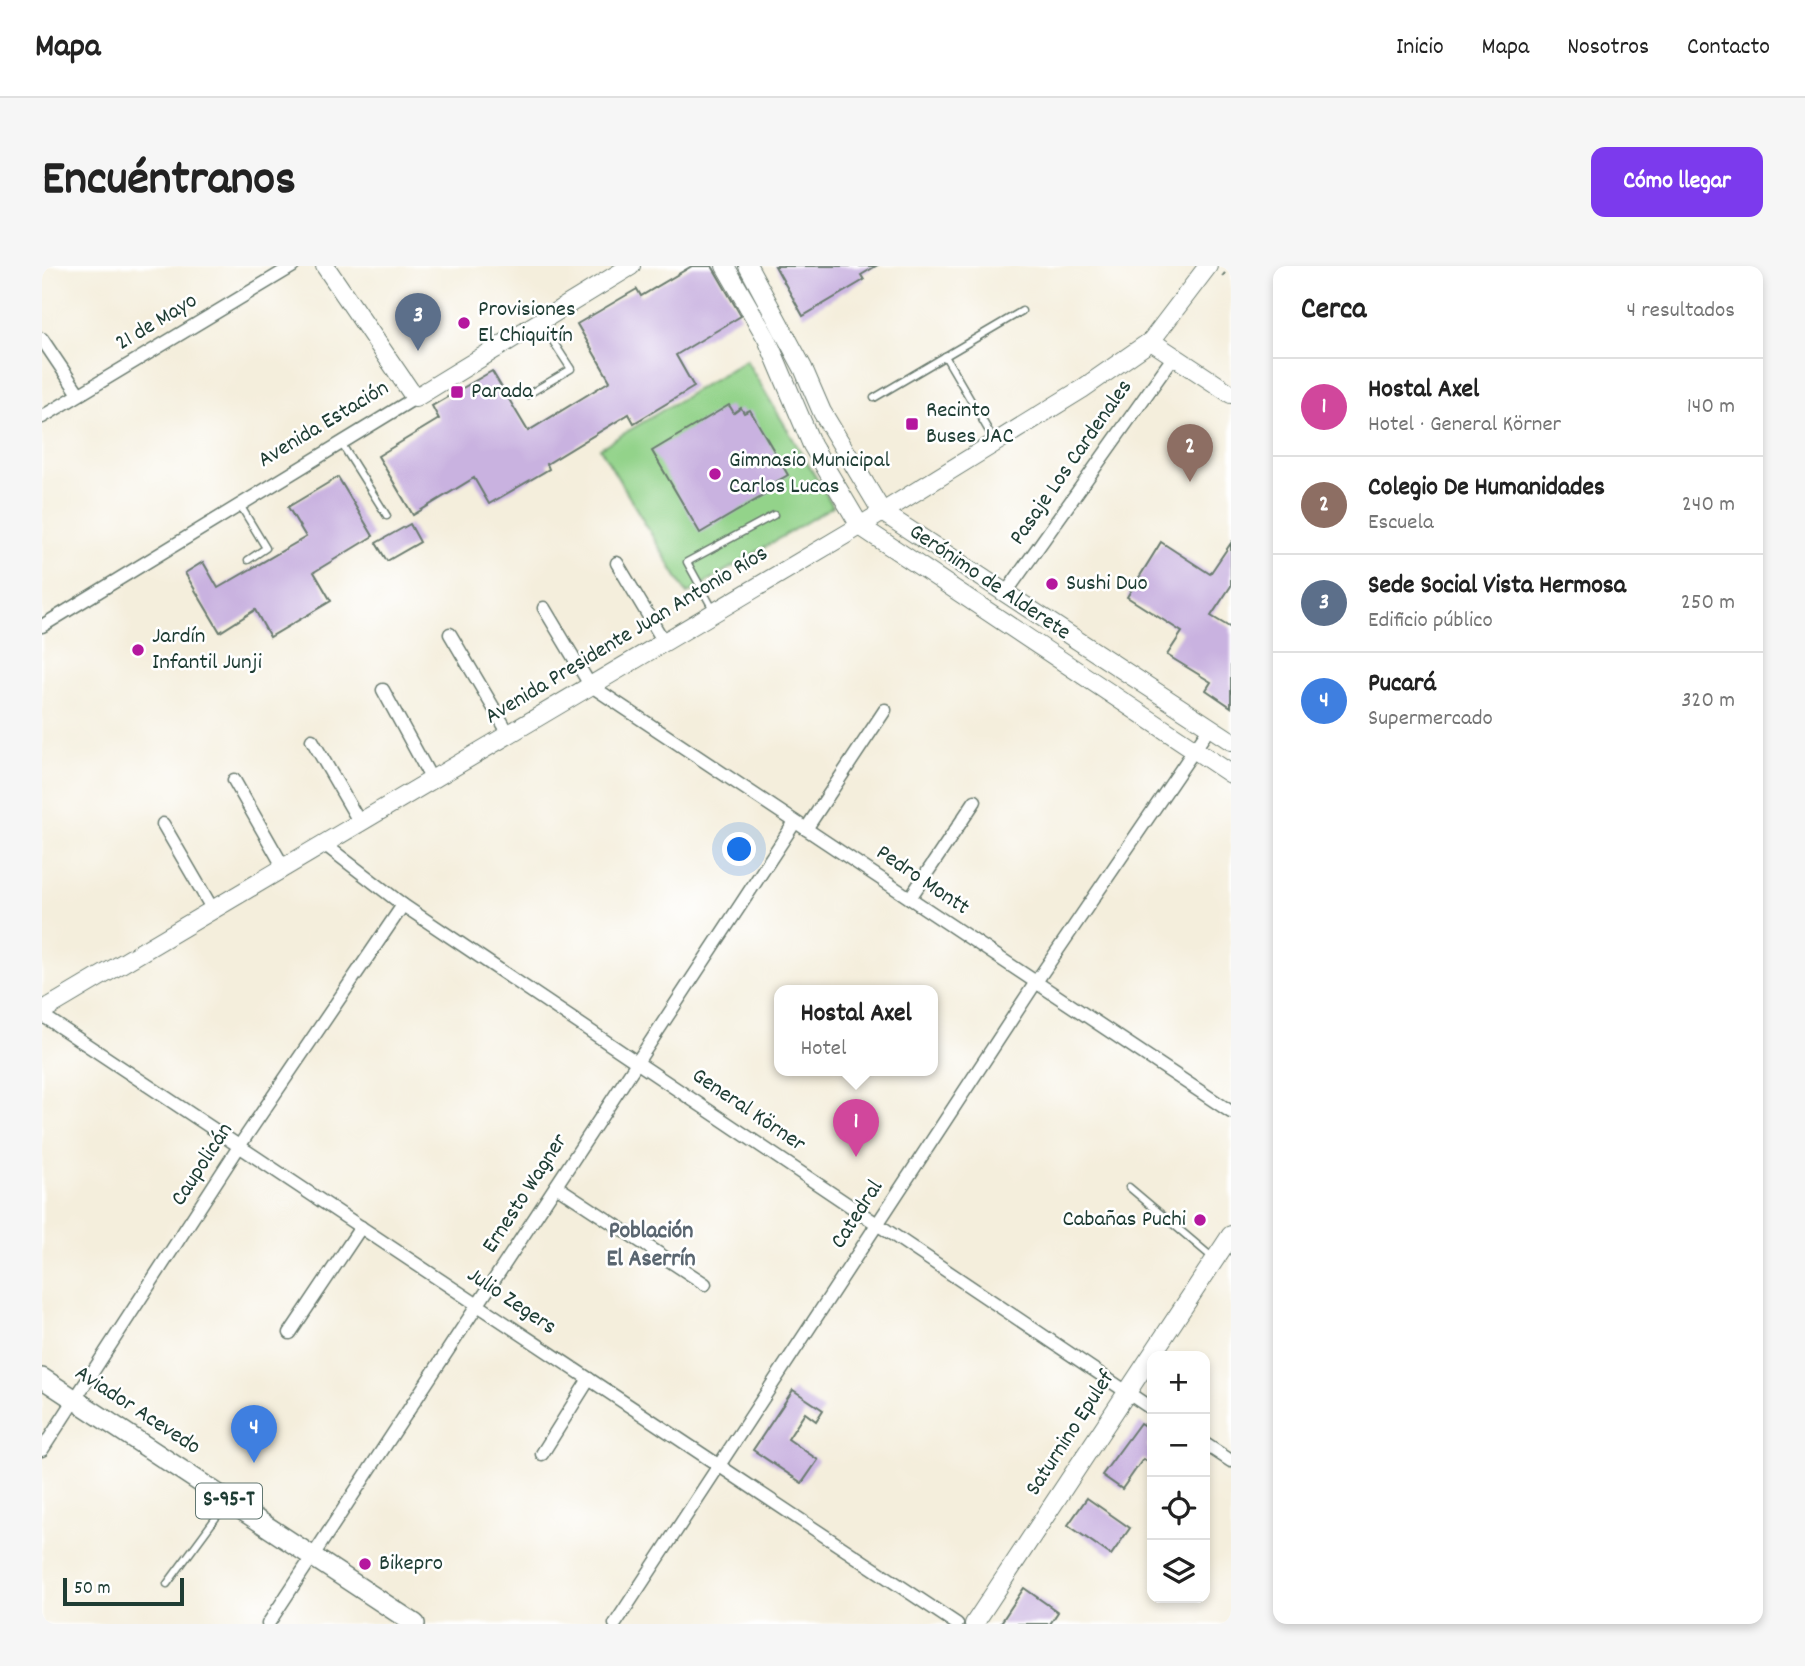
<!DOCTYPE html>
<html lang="es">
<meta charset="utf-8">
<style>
body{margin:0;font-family:Dekko,sans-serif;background:#f6f6f6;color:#222}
.controls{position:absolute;right:21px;bottom:21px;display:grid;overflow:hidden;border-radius:14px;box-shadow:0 4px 10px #0003}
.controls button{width:63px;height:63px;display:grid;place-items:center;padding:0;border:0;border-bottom:2px solid #e0e0e0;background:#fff;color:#222;font:35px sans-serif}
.scale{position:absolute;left:21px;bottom:18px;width:121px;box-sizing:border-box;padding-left:7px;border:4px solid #1f3d34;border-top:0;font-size:19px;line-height:24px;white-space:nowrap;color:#1f3d34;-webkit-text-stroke:5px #fff;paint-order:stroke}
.you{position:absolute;left:698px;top:584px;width:24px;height:24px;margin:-18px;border:5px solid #fff;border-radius:50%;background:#1a73e8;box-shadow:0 0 0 10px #1a73e833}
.badge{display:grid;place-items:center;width:46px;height:46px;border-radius:50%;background:#7c3aed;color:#fff;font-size:23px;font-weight:700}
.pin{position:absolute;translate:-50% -58px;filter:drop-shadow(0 2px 4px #0008)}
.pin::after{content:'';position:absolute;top:37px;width:24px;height:21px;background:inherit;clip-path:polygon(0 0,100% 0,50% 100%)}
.popup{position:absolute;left:732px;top:719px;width:164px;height:91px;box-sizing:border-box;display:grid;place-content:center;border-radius:14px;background:#fff;filter:drop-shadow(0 2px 5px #0005);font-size:23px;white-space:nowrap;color:#767676}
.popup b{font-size:26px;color:#222}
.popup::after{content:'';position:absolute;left:50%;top:100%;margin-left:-14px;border:14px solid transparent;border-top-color:#fff}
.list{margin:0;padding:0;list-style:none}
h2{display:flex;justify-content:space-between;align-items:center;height:91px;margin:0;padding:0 28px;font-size:30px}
h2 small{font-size:23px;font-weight:400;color:#767676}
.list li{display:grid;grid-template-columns:46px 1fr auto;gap:21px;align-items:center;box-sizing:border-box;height:98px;padding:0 28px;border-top:2px solid #e0e0e0}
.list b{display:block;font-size:26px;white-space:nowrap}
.list p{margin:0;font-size:23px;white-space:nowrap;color:#767676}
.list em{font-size:23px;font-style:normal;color:#767676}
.icon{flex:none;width:38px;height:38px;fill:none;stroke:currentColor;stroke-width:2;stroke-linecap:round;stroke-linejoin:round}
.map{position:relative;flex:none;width:1189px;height:1358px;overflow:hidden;border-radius:14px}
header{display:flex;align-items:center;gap:42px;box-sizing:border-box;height:98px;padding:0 35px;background:#fff;border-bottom:2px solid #e0e0e0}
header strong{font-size:33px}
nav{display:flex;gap:38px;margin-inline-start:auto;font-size:24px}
.intro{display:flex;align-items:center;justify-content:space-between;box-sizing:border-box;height:168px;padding:0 42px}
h1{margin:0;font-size:49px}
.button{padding:18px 32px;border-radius:14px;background:#7c3aed;color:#fff;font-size:24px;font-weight:700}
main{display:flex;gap:42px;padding:0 42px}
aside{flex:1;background:#fff;border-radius:14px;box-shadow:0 4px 10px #0003}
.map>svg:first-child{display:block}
.park{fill:#93d38a;stroke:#59885f;stroke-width:2}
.building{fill:#c9b2e0}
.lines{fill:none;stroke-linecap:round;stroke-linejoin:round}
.lane-casing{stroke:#6a7b6f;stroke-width:9}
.street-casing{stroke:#6a7b6f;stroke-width:15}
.secondary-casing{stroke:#6a7b6f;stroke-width:20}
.primary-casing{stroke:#6a7b6f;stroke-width:22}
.path{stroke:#6a7b6f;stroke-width:2.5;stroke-dasharray:5 5;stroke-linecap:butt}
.lane{stroke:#fff;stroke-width:6}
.street{stroke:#fff;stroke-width:12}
.secondary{stroke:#fff;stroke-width:18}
.primary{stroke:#fff;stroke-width:19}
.poi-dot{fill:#b5179e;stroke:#fff;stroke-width:2.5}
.labels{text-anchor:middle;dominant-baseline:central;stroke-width:5;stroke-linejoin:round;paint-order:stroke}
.shield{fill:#fff;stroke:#627771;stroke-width:2}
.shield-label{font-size:21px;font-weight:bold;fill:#1f3d34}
.poi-label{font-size:23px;fill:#1f3d34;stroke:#fff;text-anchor:start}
.street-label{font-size:23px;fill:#1f3d34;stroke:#fff}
.neighbourhood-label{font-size:24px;font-weight:bold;fill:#5a6670;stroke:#fff}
</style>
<header>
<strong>Mapa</strong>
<nav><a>Inicio</a><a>Mapa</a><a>Nosotros</a><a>Contacto</a></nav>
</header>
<div class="intro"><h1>Encuéntranos</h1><a class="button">Cómo llegar</a></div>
<main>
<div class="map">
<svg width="1189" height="1358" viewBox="0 0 1189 1358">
<rect width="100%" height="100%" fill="#fff"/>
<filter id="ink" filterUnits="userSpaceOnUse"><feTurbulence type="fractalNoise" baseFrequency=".0143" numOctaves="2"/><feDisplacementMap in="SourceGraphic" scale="14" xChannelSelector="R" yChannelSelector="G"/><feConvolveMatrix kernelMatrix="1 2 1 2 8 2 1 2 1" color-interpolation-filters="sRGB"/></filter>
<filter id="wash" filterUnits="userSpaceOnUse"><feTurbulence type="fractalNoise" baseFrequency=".00686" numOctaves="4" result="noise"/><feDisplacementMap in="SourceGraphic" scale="28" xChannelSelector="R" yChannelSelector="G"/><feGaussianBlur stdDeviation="1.57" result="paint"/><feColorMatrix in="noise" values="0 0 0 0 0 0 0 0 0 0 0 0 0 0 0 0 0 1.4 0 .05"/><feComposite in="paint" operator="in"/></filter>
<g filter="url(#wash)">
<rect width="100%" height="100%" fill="#f4eedc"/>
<path class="park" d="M 704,94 L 791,240 L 645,328 L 558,182 Z"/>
<g id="blocks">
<g class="building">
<path d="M 650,0 L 670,0 L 699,50 L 634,89 L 652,121 L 592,157 L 587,148 L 505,198 L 507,203 L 447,238 L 432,212 L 371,249 L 336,190 L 397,153 L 390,140 L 450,105 L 486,165 L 568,115 L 535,58 L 595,23 L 599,30 Z"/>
<path d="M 733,0 L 834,0 L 819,9 L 822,14 L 761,50 Z"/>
<path d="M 687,139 L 692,147 L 699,142 L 702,147 L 708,144 L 746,209 L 734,216 L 736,221 L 658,267 L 610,185 Z"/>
<path d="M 296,211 L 331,270 L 272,306 L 289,335 L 228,371 L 213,344 L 178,366 L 143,307 L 161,296 L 176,322 L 264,271 L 246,241 Z"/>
<path d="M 368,258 L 378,276 L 345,295 L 334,277 Z"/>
<path d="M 1119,276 L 1168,308 L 1189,277 L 1189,320 L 1169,350 L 1189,362 L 1189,441 L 1164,424 L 1169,416 L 1125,389 L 1140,366 L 1085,331 Z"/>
<path d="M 751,1124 L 781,1144 L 774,1155 L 763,1147 L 746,1173 L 776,1194 L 760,1217 L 711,1184 Z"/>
<path d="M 1098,1157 L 1110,1165 L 1110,1173 L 1105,1180 L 1110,1184 L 1110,1199 L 1101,1193 L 1080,1223 L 1060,1209 Z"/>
<path d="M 1045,1232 L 1088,1262 L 1069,1289 L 1026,1259 Z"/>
<path d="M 982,1322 L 1016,1346 L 1008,1358 L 958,1358 Z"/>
</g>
</g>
</g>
<g filter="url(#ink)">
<use href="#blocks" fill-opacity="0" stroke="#6a7b6f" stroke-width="2"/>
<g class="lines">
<g class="lane-casing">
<g id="lane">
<path d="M 903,90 L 952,174"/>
<path d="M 485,129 L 529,103 L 499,57"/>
<path d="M 832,132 L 980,45"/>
<path d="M 299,177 L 345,250"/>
<path d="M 198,239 L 224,282 L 206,294"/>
<path d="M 672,345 L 645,296 L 732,249"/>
<path d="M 1087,921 L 1171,992"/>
<path d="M 125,1318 L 184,1238"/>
</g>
</g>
<g class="street-casing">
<g id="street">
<path d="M 0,73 L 37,128"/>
<path d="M 0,151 L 251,0"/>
<path d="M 575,297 L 622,376"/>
<path d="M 963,328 L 1132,90"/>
<path d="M 502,342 L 548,419 L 1189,846"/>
<path d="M 0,360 L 373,132"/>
<path d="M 408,368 L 467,468"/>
<path d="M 341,424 L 390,514"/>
<path d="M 270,474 L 318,557"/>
<path d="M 192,514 L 242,602"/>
<path d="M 121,558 L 171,644"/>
<path d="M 764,563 L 843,444"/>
<path d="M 282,578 L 361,639 L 1110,1143"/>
<path d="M 868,632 L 933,535"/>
<path d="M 0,749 L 915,1358"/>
<path d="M 514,920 L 663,1018"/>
<path d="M 248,1067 L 319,961"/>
<path d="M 1163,1178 L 1189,1195"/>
<path d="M 0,1184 L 200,876 L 361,639"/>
<path d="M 500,1188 L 547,1113"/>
<path d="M 226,1358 L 753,556"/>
<path d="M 573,1358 L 994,716 L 1168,461"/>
</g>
</g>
<g class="secondary-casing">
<g id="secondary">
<path d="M 283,0 L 373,132 L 589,0"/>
<path d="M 683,0 L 725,73 L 770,179 L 818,260 L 1189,508"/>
<path d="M 706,0 L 761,102 L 780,146 L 840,246 L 1189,475"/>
<path d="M 1109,75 L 1189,128"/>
<path d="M 0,745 L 818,260 L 1040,123 L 1109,75 L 1166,0"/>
<path d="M 932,1358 L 1189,969"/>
</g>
</g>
<g class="primary-casing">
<path id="primary" d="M 0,1112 L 373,1358"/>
</g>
<path class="path" d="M 1180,11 L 1189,0"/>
<use href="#lane" class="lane"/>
<use href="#street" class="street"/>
<use href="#secondary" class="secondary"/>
<use href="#primary" class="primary"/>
</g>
</g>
<g class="poi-dot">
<circle cx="422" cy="57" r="7"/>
<rect x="408" y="119" width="14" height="14" rx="3.5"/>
<rect x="863" y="151" width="14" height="14" rx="3.5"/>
<circle cx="673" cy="208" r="7"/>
<circle cx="1010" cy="318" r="7"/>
<circle cx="96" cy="384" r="7"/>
<circle cx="1158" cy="954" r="7"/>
<circle cx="323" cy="1298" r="7"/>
</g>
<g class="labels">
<rect class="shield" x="154" y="1217.5" width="66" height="35" rx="5"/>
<g class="shield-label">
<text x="187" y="1235">S-95-T</text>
</g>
<g class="poi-label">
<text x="436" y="44">Provisiones<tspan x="436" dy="26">El Chiquitín</tspan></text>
<text x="429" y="126">Parada</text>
<text x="884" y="145">Recinto<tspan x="884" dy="26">Buses JAC</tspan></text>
<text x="687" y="195">Gimnasio Municipal<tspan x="687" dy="26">Carlos Lucas</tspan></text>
<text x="1024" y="318">Sushi Duo</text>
<text x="110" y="371">Jardín<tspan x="110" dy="26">Infantil Junji</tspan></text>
<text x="1144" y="954" text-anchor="end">Cabañas Puchi</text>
<text x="337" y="1298">Bikepro</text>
</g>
<g class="street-label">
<text transform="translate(115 57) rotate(-31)">21 de Mayo</text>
<text transform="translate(282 159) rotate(-31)">Avenida Estación</text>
<text transform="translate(1030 197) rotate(-55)">Pasaje Los Cardenales</text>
<text transform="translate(947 317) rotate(34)">Gerónimo de Alderete</text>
<text transform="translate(585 370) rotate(-31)">Avenida Presidente Juan Antonio Ríos</text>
<text transform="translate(880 615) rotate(34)">Pedro Montt</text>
<text transform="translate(706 845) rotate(34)">General Körner</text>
<text transform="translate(161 899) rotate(-57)">Caupolicán</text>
<text transform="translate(484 928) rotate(-57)">Ernesto Wagner</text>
<text transform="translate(816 949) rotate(-57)">Catedral</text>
<text transform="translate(469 1036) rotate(34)">Julio Zegers</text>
<text transform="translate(95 1145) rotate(33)">Aviador Acevedo</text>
<text transform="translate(1029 1168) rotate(-57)">Saturnino Epulef</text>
</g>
<g class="neighbourhood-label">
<text x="609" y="966">Población<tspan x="609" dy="28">El Aserrín</tspan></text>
</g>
</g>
</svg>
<div class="controls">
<button>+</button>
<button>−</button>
<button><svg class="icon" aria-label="locate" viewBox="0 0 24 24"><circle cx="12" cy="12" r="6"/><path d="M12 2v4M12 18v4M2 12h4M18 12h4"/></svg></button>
<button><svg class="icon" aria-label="layers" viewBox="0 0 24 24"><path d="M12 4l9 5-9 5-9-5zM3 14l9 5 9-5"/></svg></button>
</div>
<div class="scale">50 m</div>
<div class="you"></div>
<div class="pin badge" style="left:814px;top:891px;background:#d1479c">1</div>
<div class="popup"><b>Hostal Axel</b>Hotel</div>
<div class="pin badge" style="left:1148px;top:216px;background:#8d6e63">2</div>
<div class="pin badge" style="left:376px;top:85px;background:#5c6f8a">3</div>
<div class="pin badge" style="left:212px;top:1197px;background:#3f7fe0">4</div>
</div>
<aside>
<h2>Cerca<small>4 resultados</small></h2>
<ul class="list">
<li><span class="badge" style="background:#d1479c">1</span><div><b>Hostal Axel</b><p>Hotel · General Körner</p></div><em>140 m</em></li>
<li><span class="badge" style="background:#8d6e63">2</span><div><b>Colegio De Humanidades</b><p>Escuela</p></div><em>240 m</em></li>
<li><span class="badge" style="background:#5c6f8a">3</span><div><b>Sede Social Vista Hermosa</b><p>Edificio público</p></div><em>250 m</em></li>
<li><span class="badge" style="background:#3f7fe0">4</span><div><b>Pucará</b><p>Supermercado</p></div><em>320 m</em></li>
</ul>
</aside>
</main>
